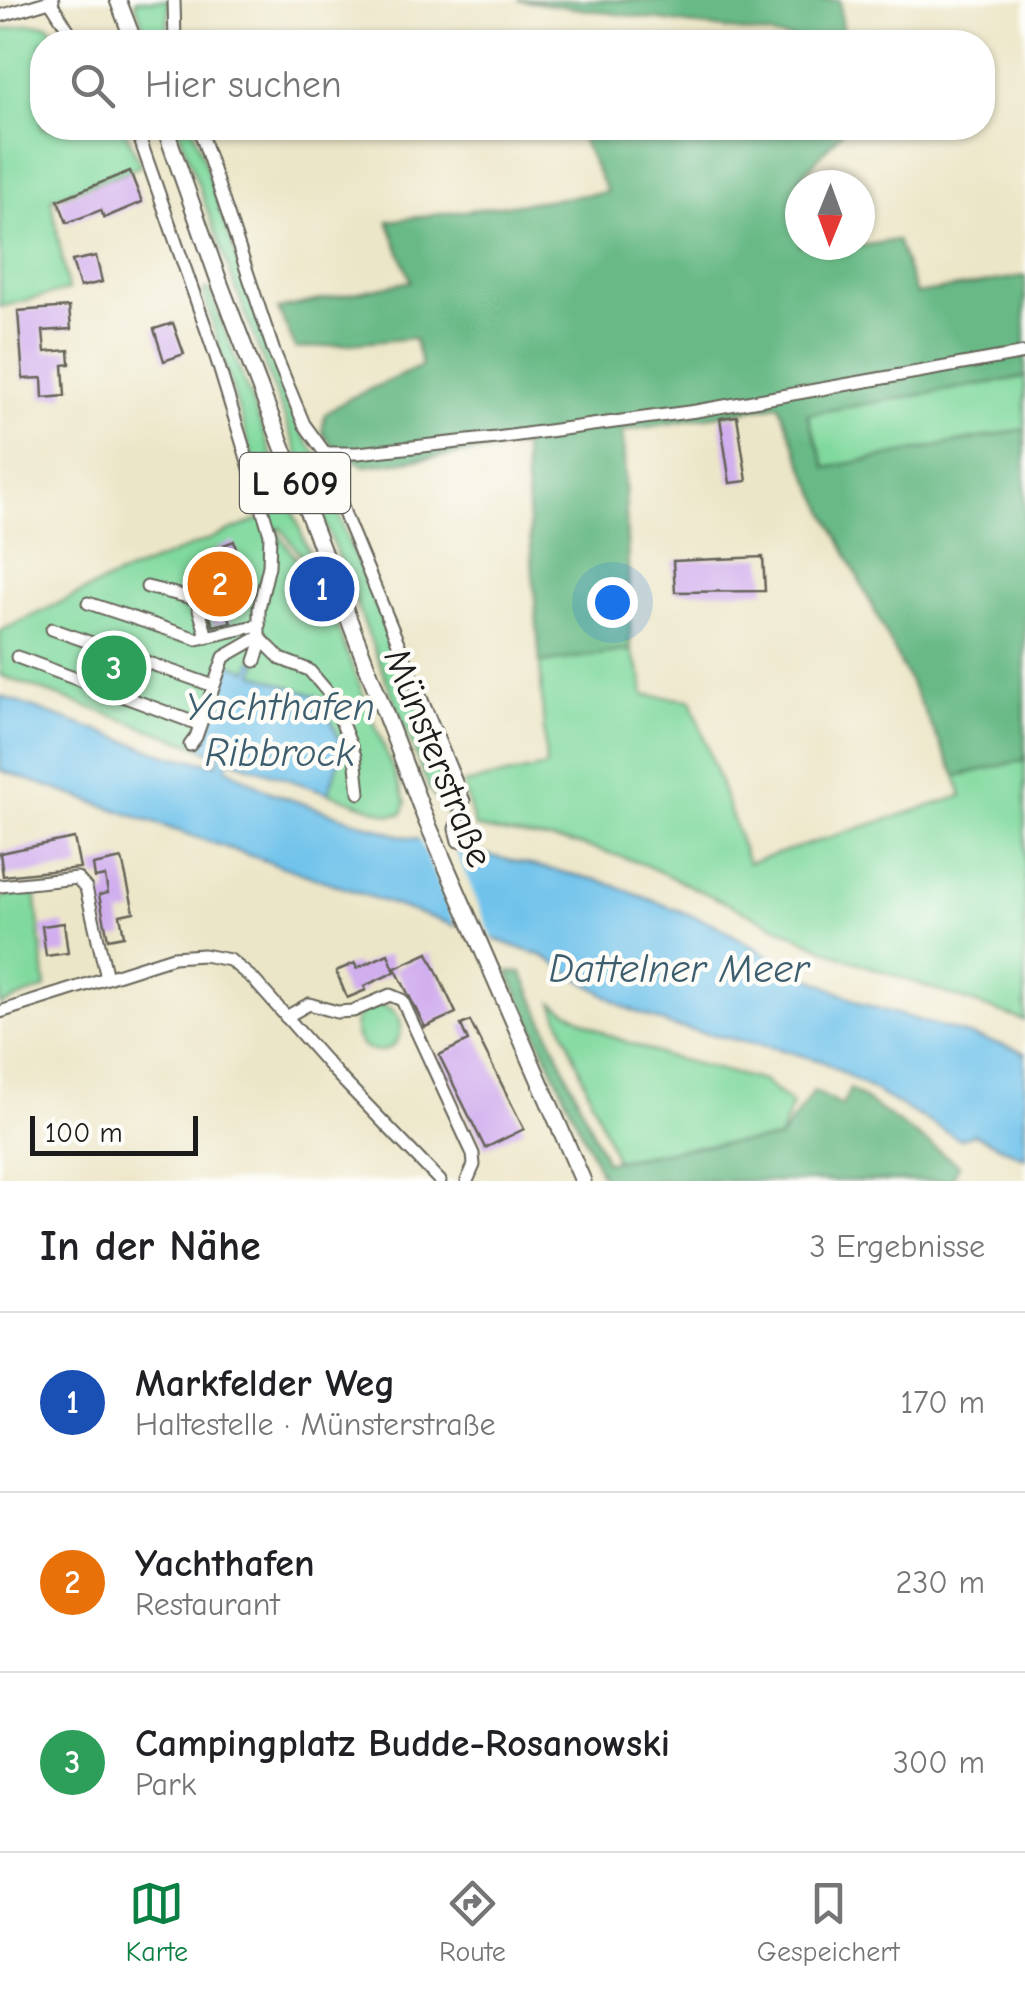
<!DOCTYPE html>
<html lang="de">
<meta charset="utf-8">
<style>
body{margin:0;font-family:"Comic Neue",sans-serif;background:#f2f2f2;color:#202124}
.compass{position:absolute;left:785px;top:170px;width:90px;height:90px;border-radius:50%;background:#fff;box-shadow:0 2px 8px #0004;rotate:181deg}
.scale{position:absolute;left:30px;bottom:25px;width:168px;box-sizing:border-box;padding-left:10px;border:5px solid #1c1c1c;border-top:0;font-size:28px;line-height:35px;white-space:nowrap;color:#1c1c1c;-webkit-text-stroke:8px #fdfcf7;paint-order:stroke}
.you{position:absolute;left:612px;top:602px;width:35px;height:35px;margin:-25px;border:8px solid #fff;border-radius:50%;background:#1a73e8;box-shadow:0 0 0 15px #1a73e833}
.badge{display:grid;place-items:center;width:65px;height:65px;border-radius:50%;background:#0b8043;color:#fff;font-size:32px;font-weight:700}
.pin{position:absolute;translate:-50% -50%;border:5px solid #fff;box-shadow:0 2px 10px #0006}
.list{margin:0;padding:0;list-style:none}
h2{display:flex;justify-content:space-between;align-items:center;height:130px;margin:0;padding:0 40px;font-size:42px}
h2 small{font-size:32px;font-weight:400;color:#757577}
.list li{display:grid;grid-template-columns:65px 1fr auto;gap:30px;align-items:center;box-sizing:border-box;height:180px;padding:0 40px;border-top:2px solid #e0e0e0}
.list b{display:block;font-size:38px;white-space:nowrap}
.list p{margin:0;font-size:32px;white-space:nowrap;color:#757577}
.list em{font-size:32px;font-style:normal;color:#757577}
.icon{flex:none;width:55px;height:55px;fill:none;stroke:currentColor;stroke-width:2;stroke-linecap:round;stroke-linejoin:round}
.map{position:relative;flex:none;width:1025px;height:1181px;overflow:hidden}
.search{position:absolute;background:#fff;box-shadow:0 2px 8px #0004;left:30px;right:30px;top:30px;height:110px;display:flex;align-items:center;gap:25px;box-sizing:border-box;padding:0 35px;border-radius:40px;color:#757577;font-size:38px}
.sheet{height:670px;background:#fff}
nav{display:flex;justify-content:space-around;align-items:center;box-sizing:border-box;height:140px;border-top:2px solid #e0e0e0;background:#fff;font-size:28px;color:#757577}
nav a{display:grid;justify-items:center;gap:5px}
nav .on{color:#0b8043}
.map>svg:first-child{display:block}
.green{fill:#80d99e;stroke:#4e7a5d;stroke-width:2.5}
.forest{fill:#68b985;stroke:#426a50;stroke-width:2.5}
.water{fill:#6fc2eb;stroke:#466f84;stroke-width:2.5}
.pier{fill:#ece6c8}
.building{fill:#d1aeee}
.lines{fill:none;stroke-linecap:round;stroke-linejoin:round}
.minor-casing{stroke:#656358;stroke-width:15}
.major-casing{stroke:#656358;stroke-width:19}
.minor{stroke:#fff;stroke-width:11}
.major{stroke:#fff;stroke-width:15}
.labels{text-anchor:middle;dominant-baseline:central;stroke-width:9;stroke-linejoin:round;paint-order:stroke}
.shield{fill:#fdfcf7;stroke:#605f5e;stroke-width:2.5}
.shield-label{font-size:35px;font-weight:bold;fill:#1c1c1c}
.street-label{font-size:38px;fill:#1c1c1c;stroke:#fdfcf7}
.water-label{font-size:40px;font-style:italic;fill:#3d5e6f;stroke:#fdfcf7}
</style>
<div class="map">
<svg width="1025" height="1181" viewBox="0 0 1025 1181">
<rect width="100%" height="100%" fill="#fdfcf7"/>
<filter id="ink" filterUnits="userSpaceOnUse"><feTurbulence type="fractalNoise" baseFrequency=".01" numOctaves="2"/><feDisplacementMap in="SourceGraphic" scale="20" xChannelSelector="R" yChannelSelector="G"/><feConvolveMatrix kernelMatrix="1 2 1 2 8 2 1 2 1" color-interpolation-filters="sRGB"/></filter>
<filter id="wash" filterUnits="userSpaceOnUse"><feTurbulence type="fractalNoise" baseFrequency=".0048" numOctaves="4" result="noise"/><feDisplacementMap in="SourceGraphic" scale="40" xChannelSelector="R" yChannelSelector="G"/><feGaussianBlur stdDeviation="2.25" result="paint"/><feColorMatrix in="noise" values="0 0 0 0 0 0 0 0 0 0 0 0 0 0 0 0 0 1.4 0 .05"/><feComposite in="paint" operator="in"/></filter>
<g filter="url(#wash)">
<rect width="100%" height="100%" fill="#ece6c8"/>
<g class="green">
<path d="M 137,0 L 169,0 L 167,42 L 149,42 L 135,3 Z"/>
<path d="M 30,24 L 49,25 L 59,42 L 42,42 L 42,128 L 124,128 L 141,166 L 51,199 L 68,290 L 0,307 L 0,31 Z"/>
<path d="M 178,128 L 193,128 L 268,352 L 297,426 L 320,460 L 348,540 L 455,791 L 457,805 L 448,815 L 429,789 C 343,570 256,350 178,128 Z"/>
<path d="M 209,289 L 320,582 L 281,528 L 276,530 L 328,604 L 406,803 L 402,814 L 390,815 L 328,793 L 343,750 L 254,674 L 258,662 L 248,671 L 229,664 L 201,748 L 0,675 L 0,631 L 115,577 L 270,515 L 203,292 Z"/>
<path d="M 1025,377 L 1025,429 L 826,468 L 807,413 Z"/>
<path d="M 631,650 L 642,677 L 644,695 L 691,700 L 748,863 L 962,796 L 956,776 L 1025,760 L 1025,1021 L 842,957 L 645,865 C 622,857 600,849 576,844 C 543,837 508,836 475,827 L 463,784 L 546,767 L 540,663 Z"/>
<path d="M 35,891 L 46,988 L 0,1005 L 0,897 Z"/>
<path d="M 553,1003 L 608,1035 L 665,1056 L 763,1081 L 792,1104 L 779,1139 L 700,1146 L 616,1160 Z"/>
<circle cx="378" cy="1028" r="23"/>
</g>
<g class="forest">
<path d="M 518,0 L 840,0 L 844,42 L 816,42 Z"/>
<path d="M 576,128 L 845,128 L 801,177 L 800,245 L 821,245 L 824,252 L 897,240 L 916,294 L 1025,276 L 1025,377 L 807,414 L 826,468 L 1025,429 L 1025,760 L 956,776 L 806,472 L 779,405 L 623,431 L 631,650 L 540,663 L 523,446 L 365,466 L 335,449 L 322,432 L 325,414 L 348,399 L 422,366 L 414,338 L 296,349 L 278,309 L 411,281 L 388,221 L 607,192 Z"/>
<path d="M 508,972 L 522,972 L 606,1162 L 700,1146 L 779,1139 L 814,1091 L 842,1106 L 850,1089 L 959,1165 L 951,1181 L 604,1181 Z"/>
</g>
<path class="water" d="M 252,660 L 258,661 L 254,674 L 322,698 L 343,750 L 328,793 L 229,759 L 226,768 L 272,793 L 394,834 L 602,881 L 714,924 L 792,969 L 863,1004 L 1016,1049 L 1025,1053 L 1025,1158 L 974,1134 L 959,1139 L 824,1062 L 779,1049 L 672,1026 L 624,1007 L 543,956 L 0,770 L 0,696 L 169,756 L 217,764 L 219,755 L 201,748 L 229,664 L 248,671 Z"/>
<path class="pier" d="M 417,834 L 451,840 L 495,944 L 458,931 Z"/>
<g id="blocks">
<g class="building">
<path d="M 130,171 L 142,202 L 104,218 L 101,210 L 67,223 L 58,200 Z"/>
<path d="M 96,256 L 102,282 L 80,287 L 72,261 Z"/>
<path d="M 69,307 L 71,329 L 43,331 L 45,352 L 69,350 L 70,364 L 63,365 L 65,396 L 43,398 L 42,378 L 23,379 L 18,311 Z"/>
<path d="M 173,323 L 184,354 L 164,361 L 154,329 Z"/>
<path d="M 737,416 L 747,481 L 730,483 L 720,418 Z"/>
<path d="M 234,541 L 248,589 L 222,599 L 231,622 L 213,626 L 197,575 L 223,566 L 216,548 Z"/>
<path d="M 763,557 L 765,591 L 675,592 L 673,561 Z"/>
<path d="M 74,838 L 80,868 L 3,876 L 0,853 Z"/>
<path d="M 122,859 L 134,912 L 120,915 L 124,936 L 108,939 L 99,895 L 108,893 L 105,876 L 95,878 L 93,865 Z"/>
<path d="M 64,923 L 68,953 L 46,956 L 42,926 Z"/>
<path d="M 428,953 L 456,1013 L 425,1027 L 395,968 Z"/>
<path d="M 388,954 L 395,972 L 364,986 L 366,990 L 347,998 L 336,971 L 355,963 L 357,968 Z"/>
<path d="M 470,1021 L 524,1129 L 485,1148 L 439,1055 L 468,1041 L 461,1025 Z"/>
</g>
</g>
</g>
<g filter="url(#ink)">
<use href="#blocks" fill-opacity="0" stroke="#656358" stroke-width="2.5"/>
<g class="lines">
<g class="minor-casing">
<g id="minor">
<path d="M 174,0 L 175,42"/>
<path d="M 50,1 L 76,42"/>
<path d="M 0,16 L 53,0"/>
<path d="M 136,128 L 216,357 L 270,534 L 269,566 L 259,608 L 259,637 L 281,659 L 309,670 L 331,696 L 355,756 L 359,793"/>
<path d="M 199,128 L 273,349 L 304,424 L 325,453 L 358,453 L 496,438 L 696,411 L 1025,353"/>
<path d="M 325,453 L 346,518 L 464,801 L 455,829 L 458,841"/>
<path d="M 147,587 L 196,599 L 207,637"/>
<path d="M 88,603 L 197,639 L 259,625"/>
<path d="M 52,629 L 211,685"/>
<path d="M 17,657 L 198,724"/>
<path d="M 255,661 L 262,640"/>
<path d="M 190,745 L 196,737 L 224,657 L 259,637"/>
<path d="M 0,886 L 77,878 L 86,888 L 107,978"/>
<path d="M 0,1012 L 173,957 L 203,955 L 230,960 L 253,979 L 336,1073 L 440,1181"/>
<path d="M 286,1017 L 309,1004 L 337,1012 L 353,1011 L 390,995 L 402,1000 L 473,1154 L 474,1165 L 467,1181"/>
</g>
</g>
<g class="major-casing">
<g id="major">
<path d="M 118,0 L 134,42"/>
<path d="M 165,128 L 220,284 L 426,820 L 583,1181"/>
</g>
</g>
<use href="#minor" class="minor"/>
<use href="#major" class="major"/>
</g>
</g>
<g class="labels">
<rect class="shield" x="240" y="453" width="110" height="60" rx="8"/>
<g class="shield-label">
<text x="295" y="483">L 609</text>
</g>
<g class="street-label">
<text transform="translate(438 758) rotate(68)">Münsterstraße</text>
</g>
<g class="water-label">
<text x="280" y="707">Yachthafen<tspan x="280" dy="46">Ribbrock</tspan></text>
<text x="679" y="969">Dattelner Meer</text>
</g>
</g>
</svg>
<svg class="compass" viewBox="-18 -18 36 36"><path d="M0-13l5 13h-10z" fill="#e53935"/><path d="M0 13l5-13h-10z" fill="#757577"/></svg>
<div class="scale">100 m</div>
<div class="you"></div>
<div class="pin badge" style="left:322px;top:589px;background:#1a4fb4">1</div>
<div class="pin badge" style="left:220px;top:584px;background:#e8710a">2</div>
<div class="pin badge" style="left:114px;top:668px;background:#2e9e5b">3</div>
<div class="search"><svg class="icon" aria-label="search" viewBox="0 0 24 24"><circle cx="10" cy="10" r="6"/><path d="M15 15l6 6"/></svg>Hier suchen</div>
</div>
<section class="sheet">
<h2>In der Nähe<small>3 Ergebnisse</small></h2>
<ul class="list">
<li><span class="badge" style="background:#1a4fb4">1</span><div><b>Markfelder Weg</b><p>Haltestelle · Münsterstraße</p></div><em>170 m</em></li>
<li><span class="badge" style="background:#e8710a">2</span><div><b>Yachthafen</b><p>Restaurant</p></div><em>230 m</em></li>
<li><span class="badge" style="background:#2e9e5b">3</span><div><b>Campingplatz Budde-Rosanowski</b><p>Park</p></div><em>300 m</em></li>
</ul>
</section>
<nav>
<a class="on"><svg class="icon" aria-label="map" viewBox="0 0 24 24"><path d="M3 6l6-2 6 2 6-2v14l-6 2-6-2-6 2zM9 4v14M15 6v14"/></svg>Karte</a>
<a><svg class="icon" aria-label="directions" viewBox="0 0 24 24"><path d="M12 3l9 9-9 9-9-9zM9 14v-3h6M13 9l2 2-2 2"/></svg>Route</a>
<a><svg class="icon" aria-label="saved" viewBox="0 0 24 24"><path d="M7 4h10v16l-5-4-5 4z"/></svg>Gespeichert</a>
</nav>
